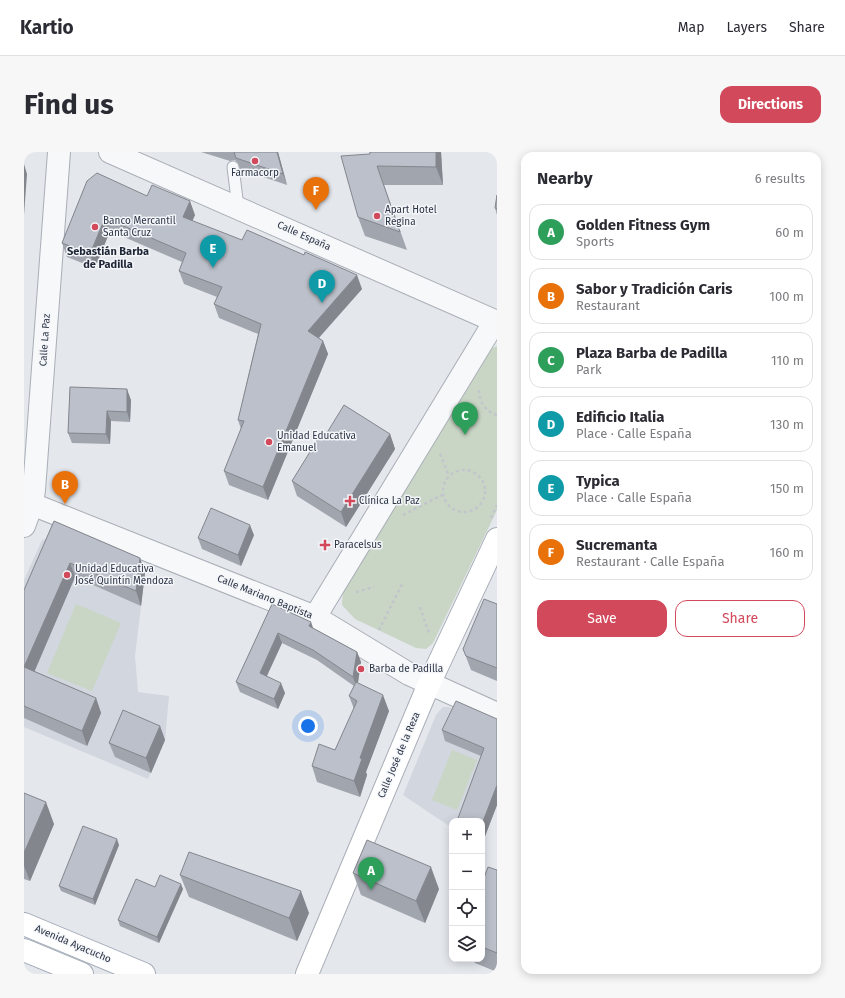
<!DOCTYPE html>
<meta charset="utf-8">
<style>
body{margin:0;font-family:"Fira Sans",sans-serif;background:#f7f7f7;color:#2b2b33}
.controls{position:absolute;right:12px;bottom:12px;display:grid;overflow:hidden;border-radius:8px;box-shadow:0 2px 10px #0003}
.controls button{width:36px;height:36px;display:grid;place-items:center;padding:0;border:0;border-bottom:1px solid #e1e1e2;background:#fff;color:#2b2b33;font:20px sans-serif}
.you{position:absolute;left:284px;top:574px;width:14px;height:14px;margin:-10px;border:3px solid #fff;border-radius:50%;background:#1a73e8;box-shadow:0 0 0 6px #1a73e833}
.badge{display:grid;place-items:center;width:26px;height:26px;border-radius:50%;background:#d1495b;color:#fff;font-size:13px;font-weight:700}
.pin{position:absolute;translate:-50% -33px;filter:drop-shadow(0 1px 2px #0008)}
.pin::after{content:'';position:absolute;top:21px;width:14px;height:12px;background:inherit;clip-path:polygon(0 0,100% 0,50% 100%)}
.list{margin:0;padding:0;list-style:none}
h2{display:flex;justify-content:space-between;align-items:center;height:52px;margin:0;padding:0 16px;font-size:17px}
h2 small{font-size:13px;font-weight:400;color:#7c7c81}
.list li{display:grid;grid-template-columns:26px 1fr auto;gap:12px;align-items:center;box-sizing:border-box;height:56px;margin:0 8px 8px;padding:0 8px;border:1px solid #e1e1e2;border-radius:12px}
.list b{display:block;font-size:15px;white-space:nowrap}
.list p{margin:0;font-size:13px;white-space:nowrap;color:#7c7c81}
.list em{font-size:13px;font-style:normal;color:#7c7c81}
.actions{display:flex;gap:8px;padding:12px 16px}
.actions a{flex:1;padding:9px 0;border:1px solid #d1495b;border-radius:12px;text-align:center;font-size:14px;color:#d1495b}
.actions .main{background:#d1495b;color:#fff}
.icon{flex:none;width:22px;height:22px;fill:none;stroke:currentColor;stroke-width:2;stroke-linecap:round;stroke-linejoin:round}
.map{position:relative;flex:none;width:473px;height:822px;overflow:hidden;border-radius:12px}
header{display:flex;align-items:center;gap:24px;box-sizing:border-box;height:56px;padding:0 20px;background:#fff;border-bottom:1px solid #e1e1e2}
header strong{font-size:19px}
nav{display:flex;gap:22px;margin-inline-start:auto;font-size:14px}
.intro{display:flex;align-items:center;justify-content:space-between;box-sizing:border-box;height:96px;padding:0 24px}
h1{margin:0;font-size:28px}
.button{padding:10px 18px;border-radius:12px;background:#d1495b;color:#fff;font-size:14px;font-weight:700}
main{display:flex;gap:24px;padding:0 24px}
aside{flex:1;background:#fff;border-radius:12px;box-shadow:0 2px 10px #0003}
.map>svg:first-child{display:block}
.built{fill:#d2d6de}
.green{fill:#c9d6c5}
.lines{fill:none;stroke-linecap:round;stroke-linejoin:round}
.service-casing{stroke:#a9aeb7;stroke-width:13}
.minor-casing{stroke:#a9aeb7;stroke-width:24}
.secondary-casing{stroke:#a9aeb7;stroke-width:24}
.primary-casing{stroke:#a3abb8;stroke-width:24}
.path{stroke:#c2c5cb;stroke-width:2.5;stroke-dasharray:3 3;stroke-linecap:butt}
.service{stroke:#f7f8fa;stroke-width:11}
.minor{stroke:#f7f8fa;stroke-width:22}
.secondary{stroke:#fff;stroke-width:22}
.primary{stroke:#fff;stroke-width:22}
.wall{fill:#a1a5ae}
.shaded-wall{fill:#83868d}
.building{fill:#bbc0ca;stroke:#83868d}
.poi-dot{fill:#d1495b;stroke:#f4f6f9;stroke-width:1.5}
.labels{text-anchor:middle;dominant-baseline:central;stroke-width:3;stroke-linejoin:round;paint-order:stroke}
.poi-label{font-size:10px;fill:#2b3445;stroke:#f4f6f9;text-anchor:start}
.street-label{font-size:10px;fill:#2b3445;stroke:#f4f6f9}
.neighbourhood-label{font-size:11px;font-weight:bold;fill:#1d2536;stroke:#f4f6f9}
</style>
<header>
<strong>Kartio</strong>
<nav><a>Map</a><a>Layers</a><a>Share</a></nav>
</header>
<div class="intro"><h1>Find us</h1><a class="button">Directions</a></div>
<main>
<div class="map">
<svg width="473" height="822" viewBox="0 0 473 822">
<rect width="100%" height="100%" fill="#e4e7ec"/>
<g class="built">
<path d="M 35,384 L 121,421 L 111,504 L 114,540 L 145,544 L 141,588 L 124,627 L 0,575 L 0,428 L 18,388 Z"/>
<path d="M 419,555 L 425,555 L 473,576 L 458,669 L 428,669 L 428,676 L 379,643 L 412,563 Z"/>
</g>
<g class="green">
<path d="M 473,194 L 473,358 L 409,491 L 402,497 L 392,496 L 331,467 L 318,453 L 319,434 L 459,201 Z"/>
<path d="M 52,452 L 97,471 L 68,539 L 23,521 Z"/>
<path d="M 428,598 L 453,608 L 433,658 L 408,648 Z"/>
</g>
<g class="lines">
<g class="service-casing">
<path id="service" d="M 209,15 L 214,55"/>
</g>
<g class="minor-casing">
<g id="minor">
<path d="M 86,0 L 473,170"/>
<path d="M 0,349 L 291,465 L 385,522 L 473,562"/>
<path d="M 0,374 L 8,352 L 10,338 L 35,0"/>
<path d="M 291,465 L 471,169"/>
</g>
</g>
<g class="secondary-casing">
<path id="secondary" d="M 283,822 L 405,532 L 473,387"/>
</g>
<g class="primary-casing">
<g id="primary">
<path d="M 0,772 L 120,822"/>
<path d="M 0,798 L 58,822"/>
</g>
</g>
<g class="path">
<path d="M 455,238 C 455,250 462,260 473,263"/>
<path d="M 416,302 L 425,324"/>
<circle cx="440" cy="339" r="21"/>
<path d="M 379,363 L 418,343"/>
<path d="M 467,366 L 473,353"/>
<path d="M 332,440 L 350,435"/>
<path d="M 396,455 L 405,481"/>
<path d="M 355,478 L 378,432"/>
</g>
<use href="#service" class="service"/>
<use href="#minor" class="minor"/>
<use href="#secondary" class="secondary"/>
<use href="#primary" class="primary"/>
</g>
<g class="wall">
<path d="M 177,0 L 254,0 L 263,33 L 216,17 L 214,11 L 211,8 L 206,9 Z"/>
<path d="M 346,0 L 417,0 L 419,33 L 360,33 L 383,98 L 341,84 L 334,65 Z"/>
<path d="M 63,29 L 123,44 L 171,63 L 168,69 L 338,137 L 295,186 L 299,189 L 304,202 L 244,348 L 205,333 L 200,319 L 217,277 L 214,268 L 234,182 L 195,166 L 190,152 L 193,145 L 160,132 L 155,119 L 158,110 L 86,79 L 71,116 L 43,105 L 38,91 Z"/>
<path d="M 473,43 L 473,63 L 471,56 Z"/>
<path d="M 46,235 L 107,248 L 106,270 L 87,269 L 86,292 L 48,291 L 44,281 Z"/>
<path d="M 366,282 L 371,297 L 322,375 L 273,344 L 268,329 Z"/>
<path d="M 30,369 L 116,406 L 121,421 L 117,454 L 51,425 L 10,519 L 72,546 L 77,561 L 63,594 L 0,566 L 0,438 Z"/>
<path d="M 230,383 L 217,414 L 178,397 L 174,386 Z"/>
<path d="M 248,452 L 289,476 L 333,500 L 337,510 L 334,531 L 365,559 L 342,620 L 343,623 L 336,645 L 293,630 L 288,614 L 311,598 L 330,557 L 325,544 L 330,534 L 293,508 L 258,491 L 243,524 L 261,541 L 254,557 L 216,540 L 212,530 Z"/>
<path d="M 473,452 L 473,529 L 447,518 L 439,497 Z"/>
<path d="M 473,567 L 473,653 L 458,692 L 457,604 L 421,589 L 418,578 Z"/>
<path d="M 136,574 L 141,588 L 127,621 L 91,605 L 85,591 Z"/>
<path d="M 0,641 L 30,672 L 6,729 L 0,727 Z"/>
<path d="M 95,693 L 71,753 L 37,739 L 35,734 Z"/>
<path d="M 473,718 L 473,820 L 451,811 L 449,807 L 458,807 L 458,731 Z"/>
<path d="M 329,721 L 415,737 L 401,771 L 337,743 Z"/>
<path d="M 156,723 L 285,761 L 273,789 L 165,745 Z"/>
<path d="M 131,735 L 159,737 L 135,791 L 96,774 L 94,768 Z"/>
</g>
<g class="shaded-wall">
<path d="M 253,0 L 254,0 L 263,33 L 259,22 Z"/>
<path d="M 412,0 L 417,0 L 419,33 L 412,15 Z"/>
<path d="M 0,12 L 3,22 L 0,63 Z"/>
<path d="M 166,49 L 171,63 L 164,79 L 159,65 Z"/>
<path d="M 81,66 L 86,79 L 71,116 L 66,102 Z"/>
<path d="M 333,123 L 338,137 L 289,192 L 284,179 Z"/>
<path d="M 299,189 L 304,202 L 244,348 L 239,335 Z"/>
<path d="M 103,237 L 107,248 L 106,270 L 103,260 Z"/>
<path d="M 83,259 L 87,269 L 86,292 L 82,282 Z"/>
<path d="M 366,282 L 371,297 L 322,375 L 317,360 Z"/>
<path d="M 226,373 L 230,383 L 217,414 L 214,403 Z"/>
<path d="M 116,406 L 121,421 L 117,454 L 112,439 Z"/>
<path d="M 46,411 L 51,425 L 6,530 L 0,515 Z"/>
<path d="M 287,470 L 291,481 L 285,474 Z"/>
<path d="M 254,481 L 258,491 L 239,532 L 236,521 Z"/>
<path d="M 333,500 L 337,510 L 333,536 L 329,525 Z"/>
<path d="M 257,531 L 261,541 L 254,557 L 250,547 Z"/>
<path d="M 359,543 L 365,559 L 342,620 L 343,623 L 336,645 L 330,629 L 336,606 Z"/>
<path d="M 72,546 L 77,561 L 63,594 L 58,579 Z"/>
<path d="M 136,574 L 141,588 L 127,621 L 122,606 Z"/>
<path d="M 473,633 L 473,653 L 458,692 L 458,672 Z"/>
<path d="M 22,650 L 30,672 L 6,729 L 0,714 L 0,701 Z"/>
<path d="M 93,687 L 95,693 L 71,753 L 69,747 Z"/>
<path d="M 407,715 L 415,737 L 401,771 L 392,749 Z"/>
<path d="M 157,732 L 159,737 L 135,791 L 133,785 Z"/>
<path d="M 277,739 L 285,761 L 273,789 L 265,766 Z"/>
</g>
<g class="building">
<path d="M 210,0 L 253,0 L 259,22 L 212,6 Z"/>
<path d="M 346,0 L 412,0 L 412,15 L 353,14 L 376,80 L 334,65 L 317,4 L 346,2 Z"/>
<path d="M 73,21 L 123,44 L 128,33 L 166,49 L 159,65 L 218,88 L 223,78 L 280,103 L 281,100 L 333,123 L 284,179 L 299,189 L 239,335 L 200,319 L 220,269 L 214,268 L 237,172 L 190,152 L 198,135 L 155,119 L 162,101 L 81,66 L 66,102 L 38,91 L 63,29 Z"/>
<path d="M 473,43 L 473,57 L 471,56 Z"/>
<path d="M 46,235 L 103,237 L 103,260 L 83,259 L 82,282 L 44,281 Z"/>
<path d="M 320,253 L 366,282 L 317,360 L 268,329 L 297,282 L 301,284 Z"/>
<path d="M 187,356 L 226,373 L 214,403 L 174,386 Z"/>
<path d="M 30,369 L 116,406 L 112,439 L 46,411 L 0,515 L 72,546 L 58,579 L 0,554 L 0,438 Z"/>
<path d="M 460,447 L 473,452 L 473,516 L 442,504 L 439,497 Z"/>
<path d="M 248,452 L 287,470 L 285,474 L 333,500 L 329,525 L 289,498 L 254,481 L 236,521 L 257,531 L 250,547 L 212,530 Z"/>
<path d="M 332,530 L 359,543 L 336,606 L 338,607 L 330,629 L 288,614 L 295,592 L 311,598 L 333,549 L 325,544 Z"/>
<path d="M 432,549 L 473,567 L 473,633 L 458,672 L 458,669 L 433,669 L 460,596 L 418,578 Z"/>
<path d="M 99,558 L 136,574 L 122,606 L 85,591 Z"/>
<path d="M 0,641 L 22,650 L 0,701 Z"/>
<path d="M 59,674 L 93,687 L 69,747 L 35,734 Z"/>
<path d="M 343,688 L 407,715 L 392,749 L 329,721 Z"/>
<path d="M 165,700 L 277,739 L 265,766 L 156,723 Z"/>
<path d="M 464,715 L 473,718 L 473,801 L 458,795 L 458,756 L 461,749 L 458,748 L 458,731 Z"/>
<path d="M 136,723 L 157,732 L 133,785 L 94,768 L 112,727 L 131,735 Z"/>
</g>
<g class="poi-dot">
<circle cx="231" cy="9" r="4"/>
<circle cx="353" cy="64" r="4"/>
<circle cx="71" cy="75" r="4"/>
<circle cx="245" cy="290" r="4"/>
<path d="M324 343h4v4h4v4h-4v4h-4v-4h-4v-4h4z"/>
<path d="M299 387h4v4h4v4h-4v4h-4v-4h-4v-4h4z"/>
<circle cx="43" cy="423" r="4"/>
<circle cx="337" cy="517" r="4"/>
</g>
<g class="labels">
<g class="poi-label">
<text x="231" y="21" text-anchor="middle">Farmacorp</text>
<text x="361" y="58">Apart Hotel<tspan x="361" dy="12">Regina</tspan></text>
<text x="79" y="69">Banco Mercantil<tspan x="79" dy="12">Santa Cruz</tspan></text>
<text x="253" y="284">Unidad Educativa<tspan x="253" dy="12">Emanuel</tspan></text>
<text x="335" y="349">Clínica La Paz</text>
<text x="310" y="393">Paracelsus</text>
<text x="51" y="417">Unidad Educativa<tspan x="51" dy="12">José Quintín Mendoza</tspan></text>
<text x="345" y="517">Barba de Padilla</text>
</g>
<g class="street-label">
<text transform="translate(280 84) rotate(24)">Calle España</text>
<text transform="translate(21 188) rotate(-86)">Calle La Paz</text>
<text transform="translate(241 445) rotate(22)">Calle Mariano Baptista</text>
<text transform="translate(375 603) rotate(-67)">Calle José de la Reza</text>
<text transform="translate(49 792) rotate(23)">Avenida Ayacucho</text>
</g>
<g class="neighbourhood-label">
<text x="84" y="99">Sebastián Barba<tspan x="84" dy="13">de Padilla</tspan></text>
</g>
</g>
</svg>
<div class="controls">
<button>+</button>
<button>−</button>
<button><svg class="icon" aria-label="locate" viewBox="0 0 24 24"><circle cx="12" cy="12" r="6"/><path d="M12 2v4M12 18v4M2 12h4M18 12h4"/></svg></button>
<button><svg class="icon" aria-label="layers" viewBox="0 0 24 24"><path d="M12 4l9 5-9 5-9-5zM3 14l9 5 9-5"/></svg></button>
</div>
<div class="you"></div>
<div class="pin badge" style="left:347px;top:738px;background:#2e9e5b">A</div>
<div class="pin badge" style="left:41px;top:352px;background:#e8710a">B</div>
<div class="pin badge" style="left:441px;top:283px;background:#2e9e5b">C</div>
<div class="pin badge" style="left:298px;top:151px;background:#0f9aa8">D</div>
<div class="pin badge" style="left:189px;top:116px;background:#0f9aa8">E</div>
<div class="pin badge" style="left:292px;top:58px;background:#e8710a">F</div>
</div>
<aside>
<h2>Nearby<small>6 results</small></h2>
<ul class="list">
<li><span class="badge" style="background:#2e9e5b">A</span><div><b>Golden Fitness Gym</b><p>Sports</p></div><em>60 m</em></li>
<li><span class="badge" style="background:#e8710a">B</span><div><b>Sabor y Tradición Caris</b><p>Restaurant</p></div><em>100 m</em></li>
<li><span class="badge" style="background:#2e9e5b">C</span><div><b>Plaza Barba de Padilla</b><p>Park</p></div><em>110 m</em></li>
<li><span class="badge" style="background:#0f9aa8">D</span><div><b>Edificio Italia</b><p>Place · Calle España</p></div><em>130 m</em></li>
<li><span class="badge" style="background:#0f9aa8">E</span><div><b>Typica</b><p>Place · Calle España</p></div><em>150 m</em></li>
<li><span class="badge" style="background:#e8710a">F</span><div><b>Sucremanta</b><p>Restaurant · Calle España</p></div><em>160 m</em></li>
</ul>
<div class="actions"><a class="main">Save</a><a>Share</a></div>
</aside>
</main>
